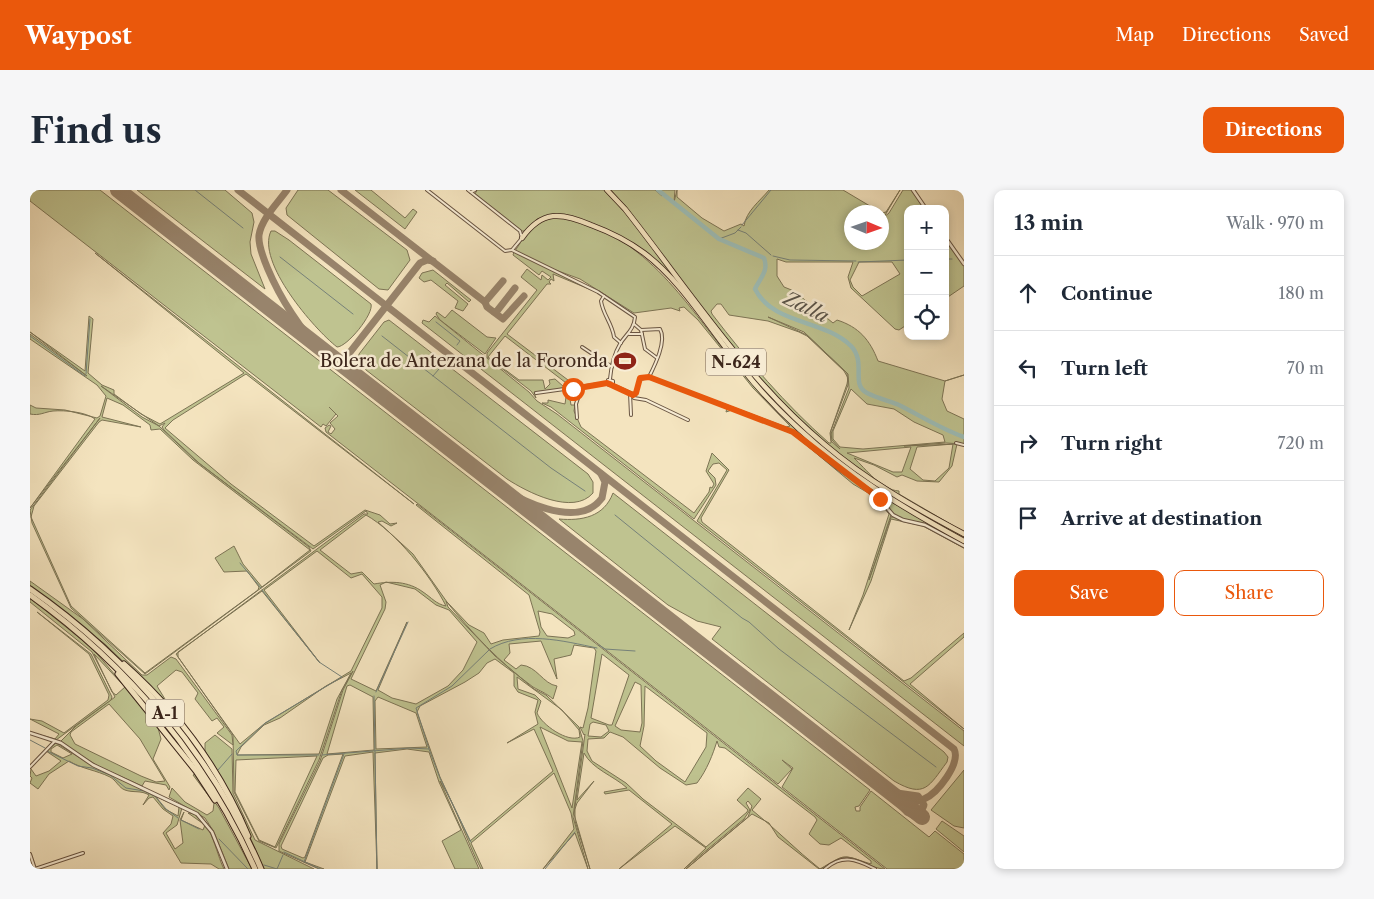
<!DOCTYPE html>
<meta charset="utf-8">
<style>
body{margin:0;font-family:"Libre Caslon Text",serif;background:#f6f6f7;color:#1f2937}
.controls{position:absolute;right:15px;top:15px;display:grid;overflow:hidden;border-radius:10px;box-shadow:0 2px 8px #0003}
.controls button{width:45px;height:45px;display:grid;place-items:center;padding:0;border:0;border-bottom:1px solid #e0e1e3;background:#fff;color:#1f2937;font:25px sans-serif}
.compass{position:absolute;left:814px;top:15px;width:45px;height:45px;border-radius:50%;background:#fff;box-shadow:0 2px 8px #0003;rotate:92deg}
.stop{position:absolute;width:15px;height:15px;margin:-11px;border:4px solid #ea580c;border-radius:50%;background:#fff}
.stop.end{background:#ea580c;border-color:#fff;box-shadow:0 1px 5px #0008}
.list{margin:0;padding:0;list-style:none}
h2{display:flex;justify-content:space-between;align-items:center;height:65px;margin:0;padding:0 20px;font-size:21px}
h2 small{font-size:16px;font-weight:400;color:#747a83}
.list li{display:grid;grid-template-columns:32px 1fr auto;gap:15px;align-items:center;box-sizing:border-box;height:75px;padding:0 20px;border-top:1px solid #e0e1e3}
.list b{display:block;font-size:19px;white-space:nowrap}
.list em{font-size:16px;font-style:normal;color:#747a83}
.actions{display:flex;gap:10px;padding:15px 20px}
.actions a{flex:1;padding:11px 0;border:1px solid #ea580c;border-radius:10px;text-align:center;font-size:18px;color:#ea580c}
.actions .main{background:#ea580c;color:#fff}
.icon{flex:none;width:28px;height:28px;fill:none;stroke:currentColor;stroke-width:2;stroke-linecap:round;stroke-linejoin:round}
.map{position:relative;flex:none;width:934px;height:679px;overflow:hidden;border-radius:10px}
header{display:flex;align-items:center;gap:30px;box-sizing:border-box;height:70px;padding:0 25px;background:#ea580c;color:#fff}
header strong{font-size:24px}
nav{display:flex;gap:28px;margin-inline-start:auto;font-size:18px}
.intro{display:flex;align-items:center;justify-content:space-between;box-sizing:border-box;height:120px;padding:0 30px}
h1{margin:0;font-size:35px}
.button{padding:12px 22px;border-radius:10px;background:#ea580c;color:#fff;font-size:18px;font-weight:700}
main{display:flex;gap:30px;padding:0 30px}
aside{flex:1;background:#fff;border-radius:10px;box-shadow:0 2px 8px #0003}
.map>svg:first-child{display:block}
.green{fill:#bfc390;stroke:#7d7455;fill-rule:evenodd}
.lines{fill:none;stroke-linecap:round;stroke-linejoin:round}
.stream{stroke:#768179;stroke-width:1}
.river{stroke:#9dbeb8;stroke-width:4.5}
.taxiway{stroke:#98846c;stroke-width:7}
.runway{stroke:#98846c;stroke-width:16}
.minor-casing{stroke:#695543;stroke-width:4}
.tertiary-casing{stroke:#695543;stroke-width:4.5}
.trunk-casing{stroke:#3b251a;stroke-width:6}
.motorway-casing{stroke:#3b251a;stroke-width:7}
.minor{stroke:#f8edd5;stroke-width:2}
.tertiary{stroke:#f8edd5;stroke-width:2.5}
.trunk{stroke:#f4e4bf;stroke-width:4.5}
.motorway{stroke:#f4e4bf;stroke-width:5}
.route{stroke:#ea580c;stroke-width:6}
.labels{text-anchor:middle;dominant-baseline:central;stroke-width:5;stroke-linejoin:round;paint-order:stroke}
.shield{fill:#f8edd5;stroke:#746152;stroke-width:1}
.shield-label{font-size:16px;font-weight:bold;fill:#3b251a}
.poi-label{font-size:18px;fill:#3b251a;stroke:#f8edd5;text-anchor:end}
.water-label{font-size:19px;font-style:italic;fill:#585349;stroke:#f8edd5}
</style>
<header>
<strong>Waypost</strong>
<nav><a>Map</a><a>Directions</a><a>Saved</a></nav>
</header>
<div class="intro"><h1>Find us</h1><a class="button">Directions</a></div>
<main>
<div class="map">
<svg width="934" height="679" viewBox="0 0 934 679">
<rect width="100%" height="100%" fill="#f4e4bf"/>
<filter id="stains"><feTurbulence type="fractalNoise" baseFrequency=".004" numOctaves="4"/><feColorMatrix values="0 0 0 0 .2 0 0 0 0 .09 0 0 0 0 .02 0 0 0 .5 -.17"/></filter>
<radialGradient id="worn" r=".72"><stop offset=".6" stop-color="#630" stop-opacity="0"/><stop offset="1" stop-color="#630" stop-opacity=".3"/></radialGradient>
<g class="green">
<path d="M 0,0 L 70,0 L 840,600 L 829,616 L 825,617 L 826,621 L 830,621 L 830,617 L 841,601 L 899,647 L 905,641 L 934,664 L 934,679 L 857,679 L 752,597 L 763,578 L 752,570 L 762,579 L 748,594 L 296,242 L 295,238 L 299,235 L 301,236 L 298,242 L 301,244 L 305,239 L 300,233 L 308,226 L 299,217 L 306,224 L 296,236 L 293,234 L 291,237 L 0,11 Z"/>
<path d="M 107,0 L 195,0 L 222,23 L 224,32 L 220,52 L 221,64 L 235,99 Z"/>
<path d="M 268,0 L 298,0 L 377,60 L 380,70 L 358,100 L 349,99 L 257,25 L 256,18 Z"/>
<path d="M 325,0 L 341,0 L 375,28 L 383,19 L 387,22 L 375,39 Z"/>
<path d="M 447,0 L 574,0 L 599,27 L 743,208 C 792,261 854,296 914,336 L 934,346 L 934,349 L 856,304 L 815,276 L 780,248 L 741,209 L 713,177 L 644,89 L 589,46 L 524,24 L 507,29 L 495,41 L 492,41 L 445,4 Z"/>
<path d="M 581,0 L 625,0 L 632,6 L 634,3 L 630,0 L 645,0 L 644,12 L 647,0 L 647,7 L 672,28 L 694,41 L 711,34 L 714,36 C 716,21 730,11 739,0 L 813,0 L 850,22 L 822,22 L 822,52 L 852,52 L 852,23 L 856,22 L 870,0 L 854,27 L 859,23 L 873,0 L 882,0 L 895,19 L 878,19 L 878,134 L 869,140 L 865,139 L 821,98 L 818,87 L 823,72 L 756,72 L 747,69 L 747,86 L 754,97 L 764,101 L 803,133 L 807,130 C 829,137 840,150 848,171 L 915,191 L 934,185 L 915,191 L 912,209 L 917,221 L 934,229 L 934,254 L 916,253 L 874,256 L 927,254 L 922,276 L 909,292 L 887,291 L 872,285 L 867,287 L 844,275 L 824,268 C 836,279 851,300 869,301 L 869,304 L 934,342 C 888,316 841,290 800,256 C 720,189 660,100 597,18 ZM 829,72 L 862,72 L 870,84 L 832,106 L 823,97 L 820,90 ZM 687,114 L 691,114 L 699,125 L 738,131 L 769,142 L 777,146 L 814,181 L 818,188 L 817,194 L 801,240 L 801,253 L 799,253 C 755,214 718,171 682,124 L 681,121 ZM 738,127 L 774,142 L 818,184 L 819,198 L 801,244 L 802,250 L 810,259 L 801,251 L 800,243 L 818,195 L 817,183 L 777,145 ZM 821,199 L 837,214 L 864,219 L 884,232 L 913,245 L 915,252 L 833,259 L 810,257 L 803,249 L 803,241 ZM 923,254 L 919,278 L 905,291 L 893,290 L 880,279 L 887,257 ZM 881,257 L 872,282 L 863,282 L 817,263 Z"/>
<path d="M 527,27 C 612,39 654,111 703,172 C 721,194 741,215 761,235 C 792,265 827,290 863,313 C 878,322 927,345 934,355 L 894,333 L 874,330 L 865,325 L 849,306 L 762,240 L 639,193 L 756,237 L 760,236 L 723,198 L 668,130 L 654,117 L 649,118 L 650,121 L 641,118 L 604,123 L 550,89 L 512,75 L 485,61 L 496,44 L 511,31 Z"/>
<path d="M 241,41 L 245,41 L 259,50 L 341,114 C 344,124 317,157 307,157 C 284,139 226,72 241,41 Z"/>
<path d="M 915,48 L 934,76 L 934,96 L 915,109 Z"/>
<path d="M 484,62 L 571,104 L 523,84 L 524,91 L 521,89 L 519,92 L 521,94 L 517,94 L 477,144 L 538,190 L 544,196 L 541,198 L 504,202 L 506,208 L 501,201 L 457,167 L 457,163 L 507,100 L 491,87 L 497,79 L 511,90 L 512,85 L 518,90 L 521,87 L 512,81 L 509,85 L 483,65 ZM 475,146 L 540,196 L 534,197 L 525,189 L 519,190 L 520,194 L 515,199 L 513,190 L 489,190 L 458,167 Z"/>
<path d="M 65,63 L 384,314 L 216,184 L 143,230 L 135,238 L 201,294 L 284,356 L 335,320 L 350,325 L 360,334 L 367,333 L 361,336 L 352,331 L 348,332 L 383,364 L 417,412 L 439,435 L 454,443 L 461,454 L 473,450 L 509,446 L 510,442 L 499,405 L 386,315 L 387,314 L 855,679 C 841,679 831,668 817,667 C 805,666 799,679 789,679 L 748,647 L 739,633 L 722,624 L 656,679 L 718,627 L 722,616 L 718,611 L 716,613 L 720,620 L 714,629 L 654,679 L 676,658 L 645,636 L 589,679 L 642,634 L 599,600 L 575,604 L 574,602 L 597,598 C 584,586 562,579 554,563 L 547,610 L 564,591 L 547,613 L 545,619 L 545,631 L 560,679 L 544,624 L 555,544 L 554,545 L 550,537 L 553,538 L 558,518 L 566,461 L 564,458 L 544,455 L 541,465 L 524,469 L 527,489 L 511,451 L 479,454 L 480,463 L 474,470 L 486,479 L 491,475 C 507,476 513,494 527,496 L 523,509 C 516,503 510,501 503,497 C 470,473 441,442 416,411 L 418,417 L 465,466 L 504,499 L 516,505 L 549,537 L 553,551 L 543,627 L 558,679 L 545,643 L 513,679 L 544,639 L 541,623 L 524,583 L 441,653 L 453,679 L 451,679 C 436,650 427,618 410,591 L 449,679 L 425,679 L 412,651 L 431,640 L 409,592 L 399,562 L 377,559 L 345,563 L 347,679 L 343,562 L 315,566 L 275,672 L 294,679 L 289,679 L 249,661 L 249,654 L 290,571 L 313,500 L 323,481 L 312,500 L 289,570 L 246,658 L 229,651 L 204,602 L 203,545 L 146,464 L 334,324 L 338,324 L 336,321 L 283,359 L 170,274 L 134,240 L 132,237 L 135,233 L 129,236 L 71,196 L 112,227 L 129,236 L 165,270 L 279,357 L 281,361 L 115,484 L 41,418 L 2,333 L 0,320 L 70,228 L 0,318 L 65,229 C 56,222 35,220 23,221 C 14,222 10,226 0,224 L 0,215 L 6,218 L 35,220 L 67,228 L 70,226 L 76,206 L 67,195 L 0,149 L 0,144 L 57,186 L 0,142 L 55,181 L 59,126 L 63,129 L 58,183 L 72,195 L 84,200 L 84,204 L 111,224 L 130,234 L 214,183 ZM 77,208 L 93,215 L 120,235 L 121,240 L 130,239 L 163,270 L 280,360 L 232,397 L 213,374 L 204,356 L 185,368 L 194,382 L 217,381 L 229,397 L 228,400 L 115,483 L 41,416 L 1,327 L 4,316 L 69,232 L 72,230 L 111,237 L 72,227 ZM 336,325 C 366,342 401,386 416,416 C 406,414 402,408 393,402 C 378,391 361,391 344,394 L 332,382 L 321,384 L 290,360 ZM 287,361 L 321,388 L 332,384 L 352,407 L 352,418 L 321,481 L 234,534 L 210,554 L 148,467 L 148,462 L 232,401 L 290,473 L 234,400 ZM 356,392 L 385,399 L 406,415 L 419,420 L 447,452 L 433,480 L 418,496 L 386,514 L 362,508 L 348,500 L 377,432 L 346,501 L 321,489 L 355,419 L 356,412 L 350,395 ZM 508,421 L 522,424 L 544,441 L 545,445 L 538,448 L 517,446 L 511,437 ZM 572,464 L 599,485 L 582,535 L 579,535 L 561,528 ZM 465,469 L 484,483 L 484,496 L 488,502 L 508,510 L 505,522 L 508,534 L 477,553 L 504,539 L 523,581 L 440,651 L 410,587 L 387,522 L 390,516 L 435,492 L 449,483 L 457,473 ZM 321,483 L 307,509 L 289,564 L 207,565 L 211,557 L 234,535 L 250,528 L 296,496 ZM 487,487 L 532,520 L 549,540 L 550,547 C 538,553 512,535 507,523 L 511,511 L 505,505 L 488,499 ZM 605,492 L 611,495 L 612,533 L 610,542 L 591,540 L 585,536 ZM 320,495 L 343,507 L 344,560 L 297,564 L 317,496 ZM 615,496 L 677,543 L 676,557 L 655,592 L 626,571 L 610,556 L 614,536 ZM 348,507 L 386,523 L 397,557 L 346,559 L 345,511 ZM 563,532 L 576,535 L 579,541 L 571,547 L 558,546 L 560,534 ZM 510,537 L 538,551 L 552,552 L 542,618 ZM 580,542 L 593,547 L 630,578 L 656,595 L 667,593 C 677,580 683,564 687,551 L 689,557 L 695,558 L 785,627 L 787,630 L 779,644 L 790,654 L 799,655 L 811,648 L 841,671 L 841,674 C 812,665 817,663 790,679 C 766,660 746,639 722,620 L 731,609 L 718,598 L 707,610 L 718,620 L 717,622 L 676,657 L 613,609 L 596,593 L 562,571 L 557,561 L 558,549 L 574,548 ZM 313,564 L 275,667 L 273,668 L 252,659 L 251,656 L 293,568 L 298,565 ZM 287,566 L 245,657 L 229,650 L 205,602 L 206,570 Z"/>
<path d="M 403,80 L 441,110 L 439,112 L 417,93 L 415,95 L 438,114 L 433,121 L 425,118 L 428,111 L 401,90 L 394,92 L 389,88 L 392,83 Z"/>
<path d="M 422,120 L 457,147 L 466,148 L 455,164 L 410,130 L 406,124 L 407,122 L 415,128 Z"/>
<path d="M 405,126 L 499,202 L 507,211 L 527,224 L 934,541 L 934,556 L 392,133 L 393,130 L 399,132 Z"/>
<path d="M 359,130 L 558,284 L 563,292 L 563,303 C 543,326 497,302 477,289 L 336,180 L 328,171 L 329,164 L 354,132 Z"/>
<path d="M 536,207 L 540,209 L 541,215 L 545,215 L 544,221 L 551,237 L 664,323 L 679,302 L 680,297 L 682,298 L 684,294 L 676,281 L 682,263 L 699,280 L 671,328 L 672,332 L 874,491 L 881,488 L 934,443 L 934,447 L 880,494 L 934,539 L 667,331 L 697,280 L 689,273 L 683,274 L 678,281 L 685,288 L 686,295 L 664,329 L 521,217 L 512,213 L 518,213 L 518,210 L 535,214 Z"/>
<path d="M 697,218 L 765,244 L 791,267 L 846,306 L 861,325 L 839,390 L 860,330 L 861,327 L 864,327 L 894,336 L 934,358 L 893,336 L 861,329 L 841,391 L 819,440 L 833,405 L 859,324 L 845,307 L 823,294 L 763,244 L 702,220 L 696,222 Z"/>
<path d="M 583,303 L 914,562 L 918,567 L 917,572 C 899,596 895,609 864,591 L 682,449 L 691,437 L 667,431 L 638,415 L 529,329 C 552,331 574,327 583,303 Z"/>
<path d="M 0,391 L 53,429 L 112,485 L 117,485 L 141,467 L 146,469 L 202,545 L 203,555 L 187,543 L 194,537 L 187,528 L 182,531 L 165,509 L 168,503 L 152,482 L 146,480 L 127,496 L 138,514 L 149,518 L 142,519 L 76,455 L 0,396 Z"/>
<path d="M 0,401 C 70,452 129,512 177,584 C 193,609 210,636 221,664 L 198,622 L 111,502 Z"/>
<path d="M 0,408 L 62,458 L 127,534 L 131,549 L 123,569 L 140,597 L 139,600 L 136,595 L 115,591 L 112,596 L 68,576 L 30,552 L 46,536 L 85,507 L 62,462 L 0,412 ZM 64,464 L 95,497 L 86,505 L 82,502 ZM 79,514 L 110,549 L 135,591 L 126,592 L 111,586 L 45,554 L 40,545 L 41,542 Z"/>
<path d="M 7,422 L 61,464 L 82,507 L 81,510 L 26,550 L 0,542 L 25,549 L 29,544 L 0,529 L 12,531 L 34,543 L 78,510 L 79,505 L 59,464 Z"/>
<path d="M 185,545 L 202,559 L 203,603 L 225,650 L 284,679 L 234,679 L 203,609 L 175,561 L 175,553 Z"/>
<path d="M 26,553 L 65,577 L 152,618 L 147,635 L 136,643 L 145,659 L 153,653 L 150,630 L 154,622 L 151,630 L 173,640 L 175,635 L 158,623 C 180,623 186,664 194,679 L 189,679 L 181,674 L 151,673 L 133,643 L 141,634 L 143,626 L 133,619 L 123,607 L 119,608 L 113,615 L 119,605 C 111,600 103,603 95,600 C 89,598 86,590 80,587 C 66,580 52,579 39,571 L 19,584 L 8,599 L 0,593 L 2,588 L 0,586 L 1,579 L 6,586 L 19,581 L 31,571 L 16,561 ZM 27,555 L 42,564 L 33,568 L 21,562 L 21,559 ZM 125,606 L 149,617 L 148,626 L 135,619 Z"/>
<path d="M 934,580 L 934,638 L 924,636 L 901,620 Z"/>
<path d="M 165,584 L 189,618 L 222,679 L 199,679 L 184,642 L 175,628 L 139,607 L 142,598 L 155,612 L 177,625 L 183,621 L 184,613 L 163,585 Z"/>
<path d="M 912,631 L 934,646 L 934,662 L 906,639 Z"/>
</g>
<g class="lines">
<g class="stream">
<path d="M 165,0 L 213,38"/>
<path d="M 712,35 L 741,0"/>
<path d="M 708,40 L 716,43 L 741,65"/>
<path d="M 689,49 L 705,43 L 711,37"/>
<path d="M 743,66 L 760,70 L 826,71"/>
<path d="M 250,67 L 323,124"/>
<path d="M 915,69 L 922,69"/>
<path d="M 828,72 L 878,70"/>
<path d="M 406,132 L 430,151 L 427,155"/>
<path d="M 0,146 L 55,186"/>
<path d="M 352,146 L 521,278 L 555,301"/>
<path d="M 56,184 L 60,129"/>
<path d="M 403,186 L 409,179"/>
<path d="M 585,325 L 712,428 L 719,432 L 749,459 L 906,577"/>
<path d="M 210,373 L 231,398"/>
<path d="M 232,400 L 289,472 L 312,487 L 235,533 L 206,561 L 207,565 L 289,565"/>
<path d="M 569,455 L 575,459 L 605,461"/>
<path d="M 460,459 C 491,440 534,451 567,458"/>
<path d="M 346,502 L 378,432"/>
<path d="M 344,506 L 347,679"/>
<path d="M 0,550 L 15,558"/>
<path d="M 399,559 L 410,588 L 441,652"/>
<path d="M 17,561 L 48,576 L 62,578 L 80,585 L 96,598 L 114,601 L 126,607 L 136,619 L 148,628"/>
<path d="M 292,565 L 380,558 L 399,559 L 386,518 L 422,496 L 459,460"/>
<path d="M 188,580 L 202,564"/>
<path d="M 151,630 L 169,639"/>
<path d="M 189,649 L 218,679"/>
<path d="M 254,662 L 290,679"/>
<path d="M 274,672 L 314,564"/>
<path d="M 234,675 L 247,679 L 253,665"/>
<path d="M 515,679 L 545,642"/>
</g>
<path class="river" d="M 628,0 L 689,49 L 734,68 C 739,81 730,88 725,99 C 743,135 794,129 821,156 C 837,173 820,194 837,203 C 847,208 859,211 869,215 C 891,226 911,239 934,247"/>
<g class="taxiway">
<path d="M 208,0 L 924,559 C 931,573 908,603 894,609 C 885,613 876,611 867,608"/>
<path d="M 257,0 C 247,14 232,28 229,45 C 226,73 290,186 317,166 L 390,73 L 397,70 L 403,71"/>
<path d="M 311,0 L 455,112 L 457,117 L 473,129 L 494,106"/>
<path d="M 455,112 L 473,91"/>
<path d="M 464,122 L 467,121 L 485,98"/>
<path d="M 317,166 L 317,176 L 323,184"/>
<path d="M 460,291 C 486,308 547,342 572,308 L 575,292 L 571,284"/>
<path d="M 853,597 L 877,622 L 885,626 L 891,622 L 894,615 L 888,606 L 860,602"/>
</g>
<path class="runway" d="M 88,0 L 892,627"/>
<g class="minor-casing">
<g id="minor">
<path d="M 397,0 L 475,61 L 482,60 L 492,48 L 490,41 L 438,0"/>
<path d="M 441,2 L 445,0"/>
<path d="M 482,60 L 568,102 L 605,127 C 604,140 596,144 590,154 C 584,164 581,178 580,189"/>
<path d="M 574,106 L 571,111 C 573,125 582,133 584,147 L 591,153"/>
<path d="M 611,140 L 615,159 L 627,168"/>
<path d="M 599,144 L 612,144"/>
<path d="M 552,157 L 582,177"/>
<path d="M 583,195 L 583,191 L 578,190 L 579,195 L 583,195 L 605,205 L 610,189 L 619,187 C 625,175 637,151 630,139 L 611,140 L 604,134"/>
<path d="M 506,203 L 577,193"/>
<path d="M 600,203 L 601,225"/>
<path d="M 604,208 L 616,210 L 658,230"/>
<path d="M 547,228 L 546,214 L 551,199"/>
<path d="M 926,253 L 934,255"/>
<path d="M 0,577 L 25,551"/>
<path d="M 0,664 L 5,679 L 53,663"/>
<path d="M 795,679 C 812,664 826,669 845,679"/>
</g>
</g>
<g class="tertiary-casing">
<g id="tertiary">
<path d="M 883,0 L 896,19"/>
<path d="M 915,47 L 934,74"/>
<path d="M 619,187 L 763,242 L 809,279 L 845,304 L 863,325 L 873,330 L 895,335 L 934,356"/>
<path d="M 0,543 L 31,553 L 63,575 L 167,624 L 182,642 L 197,679"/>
</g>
</g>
<g class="trunk-casing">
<g id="trunk">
<path d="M 577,0 L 595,19 C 658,99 715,188 794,254 C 836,290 885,318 934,344"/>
<path d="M 492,48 C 512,20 531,22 561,35 C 580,42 598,51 614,63 C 654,93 680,141 712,178 C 729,200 748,220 769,239 C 818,285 875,319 934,351"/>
</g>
</g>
<g class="motorway-casing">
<g id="motorway">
<path d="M 0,399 C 100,468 183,567 231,679"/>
<path d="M 0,405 C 98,475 176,569 225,679"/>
<path d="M 94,474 C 148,522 190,579 218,646"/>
<path d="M 88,484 L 166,581 L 185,610"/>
</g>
</g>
<use href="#minor" class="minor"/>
<use href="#tertiary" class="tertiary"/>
<use href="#trunk" class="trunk"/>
<use href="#motorway" class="motorway"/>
</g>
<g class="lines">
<path class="route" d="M 543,199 L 577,193 L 603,205 L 606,203 L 610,188 L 619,187 L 763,242 L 850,309"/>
</g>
<defs>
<g id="stadium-bare" transform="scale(1.725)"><path d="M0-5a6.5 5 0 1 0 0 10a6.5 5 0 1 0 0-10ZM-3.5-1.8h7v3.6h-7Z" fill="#8f2418" stroke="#f8edd5" stroke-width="2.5" paint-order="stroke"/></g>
</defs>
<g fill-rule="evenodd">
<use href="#stadium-bare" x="595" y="171"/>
</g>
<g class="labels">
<g class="shield">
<rect x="676" y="158.5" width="60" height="27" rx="4"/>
<rect x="116" y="509.5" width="38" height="27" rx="4"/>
</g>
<g class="shield-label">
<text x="706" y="172">N-624</text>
<text x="135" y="523">A-1</text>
</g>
<g class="poi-label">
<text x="578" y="171">Bolera de Antezana de la Foronda</text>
</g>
<g class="water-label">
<text transform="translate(776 117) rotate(26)">Zalla</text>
</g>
</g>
<rect width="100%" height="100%" filter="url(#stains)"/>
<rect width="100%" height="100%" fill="url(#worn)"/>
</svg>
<div class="controls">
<button>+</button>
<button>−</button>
<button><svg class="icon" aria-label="locate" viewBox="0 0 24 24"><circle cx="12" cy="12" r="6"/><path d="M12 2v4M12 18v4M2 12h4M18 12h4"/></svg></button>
</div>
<svg class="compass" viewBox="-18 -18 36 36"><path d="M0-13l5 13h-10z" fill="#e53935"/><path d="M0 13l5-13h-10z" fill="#747a83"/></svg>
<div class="stop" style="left:543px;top:199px"></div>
<div class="stop end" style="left:850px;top:309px"></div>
</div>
<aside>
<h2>13 min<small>Walk · 970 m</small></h2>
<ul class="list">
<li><svg class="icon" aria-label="ahead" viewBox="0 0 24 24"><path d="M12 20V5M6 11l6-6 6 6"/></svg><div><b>Continue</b></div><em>180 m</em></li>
<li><svg class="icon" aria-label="left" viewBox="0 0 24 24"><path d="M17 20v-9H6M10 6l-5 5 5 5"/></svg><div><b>Turn left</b></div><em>70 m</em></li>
<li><svg class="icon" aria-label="right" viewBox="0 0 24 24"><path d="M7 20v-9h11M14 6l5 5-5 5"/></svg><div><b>Turn right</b></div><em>720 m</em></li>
<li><svg class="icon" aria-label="arrive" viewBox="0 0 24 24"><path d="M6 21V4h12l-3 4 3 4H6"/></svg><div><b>Arrive at destination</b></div></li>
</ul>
<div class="actions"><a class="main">Save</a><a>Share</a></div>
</aside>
</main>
